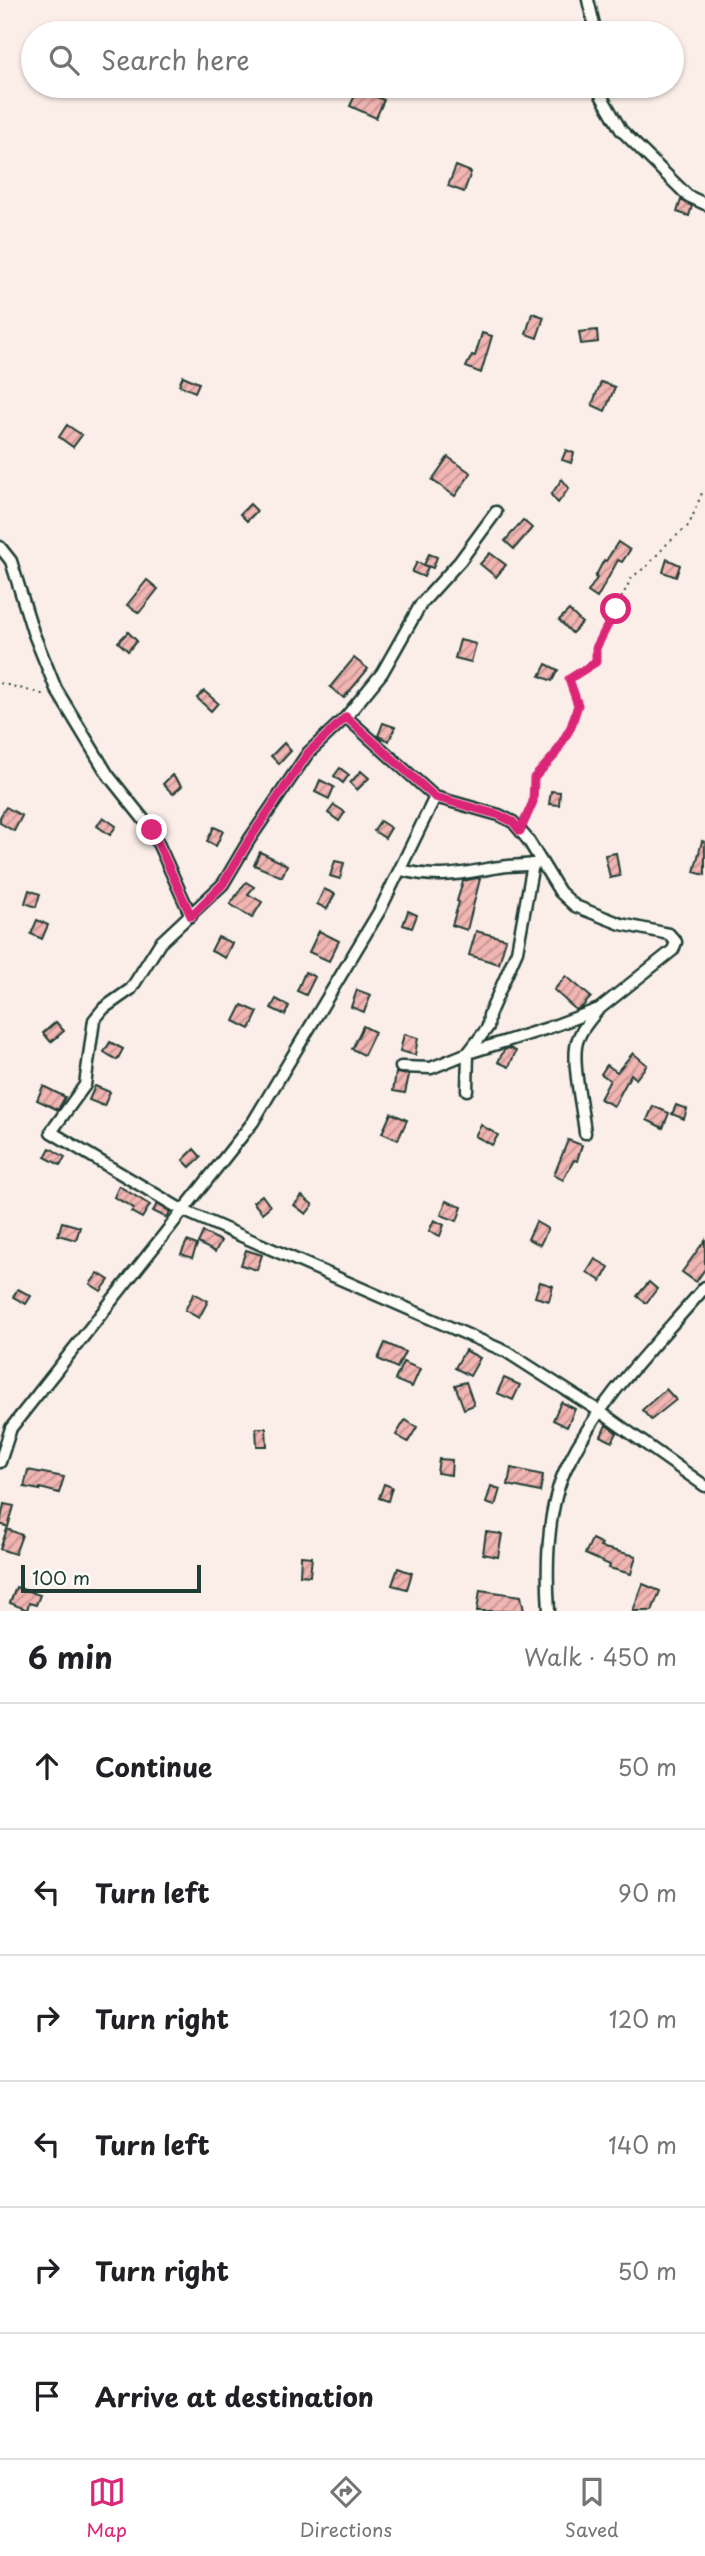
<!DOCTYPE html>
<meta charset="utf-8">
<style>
body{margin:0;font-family:"Playpen Sans",sans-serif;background:#f6f6f6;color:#202124}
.scale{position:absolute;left:21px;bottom:18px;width:180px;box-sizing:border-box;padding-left:7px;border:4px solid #1f3d34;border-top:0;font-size:19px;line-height:24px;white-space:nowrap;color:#1f3d34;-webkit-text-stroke:5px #fdfcf7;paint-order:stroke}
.stop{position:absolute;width:21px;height:21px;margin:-16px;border:5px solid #db2777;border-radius:50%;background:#fff}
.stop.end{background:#db2777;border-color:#fff;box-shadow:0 2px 7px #0008}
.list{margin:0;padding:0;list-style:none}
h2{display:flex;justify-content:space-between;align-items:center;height:91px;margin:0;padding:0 28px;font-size:30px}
h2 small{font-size:23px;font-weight:400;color:#757577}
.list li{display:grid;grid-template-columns:46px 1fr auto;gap:21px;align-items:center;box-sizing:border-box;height:126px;padding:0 28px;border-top:2px solid #e0e0e0}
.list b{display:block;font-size:26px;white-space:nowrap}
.list em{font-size:23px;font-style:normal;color:#757577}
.icon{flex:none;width:38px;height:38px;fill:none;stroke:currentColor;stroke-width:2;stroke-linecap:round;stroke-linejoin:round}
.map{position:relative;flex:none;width:705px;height:1611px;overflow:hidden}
.search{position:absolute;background:#fff;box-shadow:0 2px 5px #0004;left:21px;right:21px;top:21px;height:77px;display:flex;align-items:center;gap:18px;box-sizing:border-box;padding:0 24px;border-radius:38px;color:#757577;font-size:26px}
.sheet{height:847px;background:#fff}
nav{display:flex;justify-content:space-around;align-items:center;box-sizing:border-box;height:98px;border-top:2px solid #e0e0e0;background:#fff;font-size:19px;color:#757577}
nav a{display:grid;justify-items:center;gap:4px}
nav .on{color:#db2777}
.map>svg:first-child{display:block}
.building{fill:url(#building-hatch);stroke:#1f3d34;stroke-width:2}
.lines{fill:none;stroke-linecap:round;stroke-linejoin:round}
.street-casing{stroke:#1f3d34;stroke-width:15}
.path{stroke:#1f3d34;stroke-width:2;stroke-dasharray:2 5;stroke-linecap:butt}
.street{stroke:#fdfcf7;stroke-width:10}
.route{stroke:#db2777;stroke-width:9}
</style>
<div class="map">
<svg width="705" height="1611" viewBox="0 0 705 1611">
<defs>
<pattern id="building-hatch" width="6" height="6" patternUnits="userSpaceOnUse" patternTransform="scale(1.75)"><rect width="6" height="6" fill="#f1b5b2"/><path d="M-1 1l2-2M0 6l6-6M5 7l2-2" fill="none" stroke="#c39492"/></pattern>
</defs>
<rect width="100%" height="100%" fill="#fbeee9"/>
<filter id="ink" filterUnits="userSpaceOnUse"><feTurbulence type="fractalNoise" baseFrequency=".0143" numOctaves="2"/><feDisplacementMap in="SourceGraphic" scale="14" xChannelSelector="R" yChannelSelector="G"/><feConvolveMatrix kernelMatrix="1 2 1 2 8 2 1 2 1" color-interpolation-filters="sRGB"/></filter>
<g filter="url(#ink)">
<g class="building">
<path d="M 358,89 L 384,100 L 376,118 L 350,106 Z"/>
<path d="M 456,166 L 471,172 L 464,192 L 448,186 Z"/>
<path d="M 681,200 L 692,206 L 689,216 L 677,212 Z"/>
<path d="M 532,313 L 544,317 L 537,338 L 526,334 Z"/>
<path d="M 597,330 L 598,342 L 581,344 L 579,332 Z"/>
<path d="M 482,333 L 492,336 L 481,373 L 466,367 L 472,355 L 475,356 Z"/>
<path d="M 183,376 L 199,383 L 195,392 L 179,385 Z"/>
<path d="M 601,382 L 615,387 L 605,411 L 592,405 Z"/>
<path d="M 67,425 L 82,435 L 73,447 L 59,437 Z"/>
<path d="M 566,450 L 574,453 L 571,463 L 562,460 Z"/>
<path d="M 448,457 L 471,473 L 455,496 L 432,480 Z"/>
<path d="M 562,479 L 569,488 L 558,503 L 551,495 Z"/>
<path d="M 250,504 L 257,511 L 247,521 L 240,514 Z"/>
<path d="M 523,520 L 532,528 L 514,549 L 505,541 Z"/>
<path d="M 618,542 L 630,550 L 622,562 L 618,560 L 597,598 L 588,592 L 597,578 L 595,577 L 604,560 L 606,561 Z"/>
<path d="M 490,553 L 506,565 L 496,577 L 480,564 Z"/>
<path d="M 429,554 L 437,557 L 433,568 L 424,565 Z"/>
<path d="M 667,559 L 680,565 L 676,577 L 663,572 Z"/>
<path d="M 417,562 L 428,567 L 424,577 L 412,572 Z"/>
<path d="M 147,580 L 158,589 L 139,613 L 127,605 Z"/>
<path d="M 569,610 L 582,623 L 572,633 L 559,620 Z"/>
<path d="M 128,632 L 137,641 L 128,651 L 118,642 Z"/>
<path d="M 460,640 L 476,644 L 471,662 L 455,658 Z"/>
<path d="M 354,658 L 368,669 L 344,698 L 330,687 Z"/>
<path d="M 546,664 L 558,670 L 552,681 L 540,676 Z"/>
<path d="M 204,691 L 218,703 L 211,711 L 197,698 Z"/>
<path d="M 383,723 L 395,727 L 389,741 L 378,736 Z"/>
<path d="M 284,743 L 291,751 L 279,764 L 271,756 Z"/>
<path d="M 340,768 L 349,775 L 343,783 L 334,776 Z"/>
<path d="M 361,771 L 369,778 L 357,790 L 350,783 Z"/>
<path d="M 172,775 L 182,786 L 173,794 L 163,784 Z"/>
<path d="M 320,780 L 334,787 L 329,799 L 315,792 Z"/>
<path d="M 551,791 L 560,792 L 559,805 L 549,804 Z"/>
<path d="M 334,805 L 345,812 L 339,821 L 328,813 Z"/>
<path d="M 6,807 L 22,816 L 14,831 L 0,823 L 0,817 Z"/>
<path d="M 103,817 L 116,826 L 110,835 L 97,826 Z"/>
<path d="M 380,821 L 391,828 L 385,838 L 374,831 Z"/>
<path d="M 214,827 L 223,831 L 216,846 L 207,841 Z"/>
<path d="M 702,841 L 705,842 L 705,875 L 694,872 Z"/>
<path d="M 260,852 L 287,865 L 282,877 L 254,865 Z"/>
<path d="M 616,853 L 620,876 L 610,878 L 605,855 Z"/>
<path d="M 335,861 L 344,863 L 340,879 L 330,876 Z"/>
<path d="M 477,878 L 480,879 L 467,930 L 452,925 L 459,902 L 457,901 L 463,881 Z"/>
<path d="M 246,882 L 254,887 L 248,894 L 262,902 L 252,918 L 230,904 Z"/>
<path d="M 324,889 L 335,894 L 327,909 L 317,904 Z"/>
<path d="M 29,890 L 40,894 L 36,907 L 25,903 Z"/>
<path d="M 408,911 L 417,915 L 412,928 L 403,925 Z"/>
<path d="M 37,920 L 48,925 L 42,939 L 31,934 Z"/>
<path d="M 319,931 L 339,941 L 329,961 L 309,952 Z"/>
<path d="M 476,931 L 506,939 L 499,964 L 469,955 Z"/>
<path d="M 218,937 L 232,943 L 225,958 L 211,951 Z"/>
<path d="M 305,972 L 315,977 L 306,995 L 297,991 Z"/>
<path d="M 566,976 L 591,997 L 582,1007 L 576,1010 L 554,990 Z"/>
<path d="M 357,990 L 371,995 L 364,1012 L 351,1007 Z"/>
<path d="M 276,999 L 289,1006 L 285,1015 L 271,1008 Z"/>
<path d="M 242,1005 L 258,1012 L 250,1029 L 234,1021 Z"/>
<path d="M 56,1022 L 64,1031 L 51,1042 L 43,1033 Z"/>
<path d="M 363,1026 L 375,1032 L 364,1055 L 352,1049 Z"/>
<path d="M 404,1034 L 418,1038 L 415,1055 L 400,1051 Z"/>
<path d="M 110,1042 L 123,1049 L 117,1060 L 104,1052 Z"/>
<path d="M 509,1048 L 516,1051 L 509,1067 L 498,1062 L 504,1050 Z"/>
<path d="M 633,1053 L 647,1065 L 636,1079 L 631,1074 L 614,1106 L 600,1099 L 610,1080 L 601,1074 L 607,1065 L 617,1072 Z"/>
<path d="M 396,1073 L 409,1075 L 405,1093 L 393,1091 Z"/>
<path d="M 43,1086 L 65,1097 L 58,1110 L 37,1100 Z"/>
<path d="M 95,1086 L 110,1092 L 104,1106 L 89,1100 Z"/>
<path d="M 676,1105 L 687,1109 L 684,1119 L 672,1114 Z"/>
<path d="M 653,1106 L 669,1113 L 663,1128 L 647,1120 Z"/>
<path d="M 391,1113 L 407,1120 L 398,1140 L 382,1133 Z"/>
<path d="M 481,1125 L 498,1135 L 492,1145 L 475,1136 Z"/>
<path d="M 568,1140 L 582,1145 L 577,1161 L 574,1160 L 563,1180 L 554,1175 Z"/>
<path d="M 50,1148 L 65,1157 L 60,1165 L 45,1157 Z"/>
<path d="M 194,1149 L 201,1157 L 190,1167 L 183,1160 Z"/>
<path d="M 119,1186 L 150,1205 L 142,1218 L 131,1212 L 134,1208 L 114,1197 Z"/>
<path d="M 262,1195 L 270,1206 L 262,1213 L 253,1202 Z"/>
<path d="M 302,1196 L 313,1205 L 306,1214 L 294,1205 Z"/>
<path d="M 446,1201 L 462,1207 L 457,1221 L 441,1215 Z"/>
<path d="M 157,1204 L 170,1212 L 167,1218 L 153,1211 Z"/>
<path d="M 434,1220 L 444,1225 L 440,1236 L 429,1231 Z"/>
<path d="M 62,1222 L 80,1227 L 76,1240 L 58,1235 Z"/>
<path d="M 536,1222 L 548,1229 L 540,1245 L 528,1239 Z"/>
<path d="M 203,1232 L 221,1241 L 215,1252 L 198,1243 Z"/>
<path d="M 705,1240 L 705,1269 L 696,1282 L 682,1272 Z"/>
<path d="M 187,1241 L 197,1245 L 192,1258 L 181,1254 Z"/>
<path d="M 246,1250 L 262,1255 L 257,1270 L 241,1265 Z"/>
<path d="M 595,1259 L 609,1267 L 601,1281 L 587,1272 Z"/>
<path d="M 98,1273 L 109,1280 L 101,1291 L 90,1284 Z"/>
<path d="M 540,1282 L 553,1286 L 549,1301 L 535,1297 Z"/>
<path d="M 649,1282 L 657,1289 L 646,1303 L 637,1296 Z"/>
<path d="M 18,1289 L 31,1296 L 26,1304 L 13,1297 Z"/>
<path d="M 194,1293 L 208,1301 L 199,1318 L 185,1310 Z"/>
<path d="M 385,1343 L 405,1352 L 397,1368 L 378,1359 Z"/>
<path d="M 465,1350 L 480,1358 L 470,1376 L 455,1368 Z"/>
<path d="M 403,1362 L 420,1369 L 412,1387 L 395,1380 Z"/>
<path d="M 504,1378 L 520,1385 L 513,1400 L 497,1393 Z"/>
<path d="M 466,1382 L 474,1405 L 464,1409 L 455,1385 Z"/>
<path d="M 666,1389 L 676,1400 L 651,1420 L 642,1410 Z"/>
<path d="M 561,1402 L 575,1409 L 567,1427 L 553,1420 Z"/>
<path d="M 405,1420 L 417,1427 L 408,1442 L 396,1435 Z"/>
<path d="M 606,1425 L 617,1433 L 612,1442 L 601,1436 Z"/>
<path d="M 256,1428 L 266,1428 L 267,1446 L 257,1446 Z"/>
<path d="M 439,1459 L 452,1460 L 451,1475 L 437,1473 Z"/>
<path d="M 511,1468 L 543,1475 L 540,1492 L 508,1485 Z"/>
<path d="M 28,1470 L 64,1477 L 59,1493 L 40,1488 L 40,1490 L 24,1487 Z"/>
<path d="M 384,1484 L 392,1487 L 388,1501 L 379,1498 Z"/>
<path d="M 491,1486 L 500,1489 L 495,1506 L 486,1503 Z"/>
<path d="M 4,1504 L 14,1506 L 8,1527 L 0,1524 Z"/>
<path d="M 7,1529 L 22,1535 L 15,1554 L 0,1549 Z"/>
<path d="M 486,1532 L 502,1534 L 498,1557 L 483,1554 Z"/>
<path d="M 592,1539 L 602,1544 L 600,1547 L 636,1556 L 631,1574 L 609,1568 L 610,1565 L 585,1554 Z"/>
<path d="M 301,1556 L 312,1557 L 310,1576 L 300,1575 Z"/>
<path d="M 398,1568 L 412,1573 L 407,1589 L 392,1585 Z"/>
<path d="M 643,1584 L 660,1591 L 652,1611 L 633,1611 Z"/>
<path d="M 16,1587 L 40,1595 L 36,1605 L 29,1603 L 27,1610 L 10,1603 Z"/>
<path d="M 480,1590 L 521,1596 L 524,1611 L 477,1611 Z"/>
</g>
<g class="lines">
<g class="street-casing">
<g id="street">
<path d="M 588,0 L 596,33"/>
<path d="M 598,86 L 598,90 L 621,130 L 688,196 L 705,204"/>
<path d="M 496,512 L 460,561 L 421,604 L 382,673 L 346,717 L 308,753 L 249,840 L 223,884 L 160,943 L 131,989 L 104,1008 L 94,1020 L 85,1085 L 51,1132 L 182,1210 L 507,1352 L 599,1411 L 705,1486"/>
<path d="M 0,547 L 11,561 L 33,632 L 56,689 L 108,775 L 152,830 L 191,916"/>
<path d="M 346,717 L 435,797 L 499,815 L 513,822 L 528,840 L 560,892 L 575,906 L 621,924 L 669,934 L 676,942 L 673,950 L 599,1009 L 548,1028 L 468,1053 L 431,1068 L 401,1067"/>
<path d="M 401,870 C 441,880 460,873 500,867 C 511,865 522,866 533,864"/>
<path d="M 467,1090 L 468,1053 L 488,1027 L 489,1015 L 517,951 L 533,864 L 541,863"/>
<path d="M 585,1133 C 583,1110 570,1058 578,1039 C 582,1028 590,1020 597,1011"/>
<path d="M 0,1462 L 11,1428 L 253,1122 L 380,910 L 435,797"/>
<path d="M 549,1611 C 546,1566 547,1505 568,1464 C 601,1397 657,1343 705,1287"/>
</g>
</g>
<g class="path">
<path d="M 0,683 L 42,694 L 46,693"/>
<path d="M 525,820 L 533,802 L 535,778 L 554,756 L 571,727 L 578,705 L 569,679 L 596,662 L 596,648 L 632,577 L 647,566 L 667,544 L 689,525 L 702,493 L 705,493"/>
</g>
<use href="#street" class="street"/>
</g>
</g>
<g class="lines" filter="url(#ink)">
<path class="route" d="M 152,830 L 191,916 L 223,884 L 249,840 L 308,753 L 346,717 L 435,797 L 499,815 L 513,822 L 520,831 L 533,802 L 534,778 L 554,756 L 571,727 L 578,705 L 569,679 L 596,662 L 596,648 L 616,609"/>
</g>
</svg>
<div class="scale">100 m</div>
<div class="stop" style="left:616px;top:609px"></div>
<div class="stop end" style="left:152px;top:830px"></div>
<div class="search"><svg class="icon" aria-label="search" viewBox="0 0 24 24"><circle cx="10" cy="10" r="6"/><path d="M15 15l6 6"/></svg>Search here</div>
</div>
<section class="sheet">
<h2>6 min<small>Walk · 450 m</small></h2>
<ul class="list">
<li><svg class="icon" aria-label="ahead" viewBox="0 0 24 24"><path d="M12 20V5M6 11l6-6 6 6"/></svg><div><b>Continue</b></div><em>50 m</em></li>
<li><svg class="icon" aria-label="left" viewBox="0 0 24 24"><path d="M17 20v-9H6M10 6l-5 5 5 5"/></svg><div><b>Turn left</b></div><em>90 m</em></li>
<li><svg class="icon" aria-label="right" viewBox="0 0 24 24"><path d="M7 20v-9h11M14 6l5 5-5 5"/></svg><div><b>Turn right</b></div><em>120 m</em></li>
<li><svg class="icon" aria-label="left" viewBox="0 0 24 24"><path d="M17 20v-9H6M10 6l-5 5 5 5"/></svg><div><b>Turn left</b></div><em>140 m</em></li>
<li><svg class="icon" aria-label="right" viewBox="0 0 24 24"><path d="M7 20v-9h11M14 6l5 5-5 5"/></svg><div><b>Turn right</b></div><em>50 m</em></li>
<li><svg class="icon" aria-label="arrive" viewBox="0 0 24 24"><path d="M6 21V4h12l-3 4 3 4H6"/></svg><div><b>Arrive at destination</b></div></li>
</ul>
</section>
<nav>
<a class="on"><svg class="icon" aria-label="map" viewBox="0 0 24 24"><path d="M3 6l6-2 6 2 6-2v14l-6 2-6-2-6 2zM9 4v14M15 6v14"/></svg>Map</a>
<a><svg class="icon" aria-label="directions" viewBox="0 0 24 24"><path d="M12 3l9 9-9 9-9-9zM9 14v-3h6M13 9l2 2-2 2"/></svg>Directions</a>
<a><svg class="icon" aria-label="saved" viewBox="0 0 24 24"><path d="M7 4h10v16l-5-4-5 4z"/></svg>Saved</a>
</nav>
